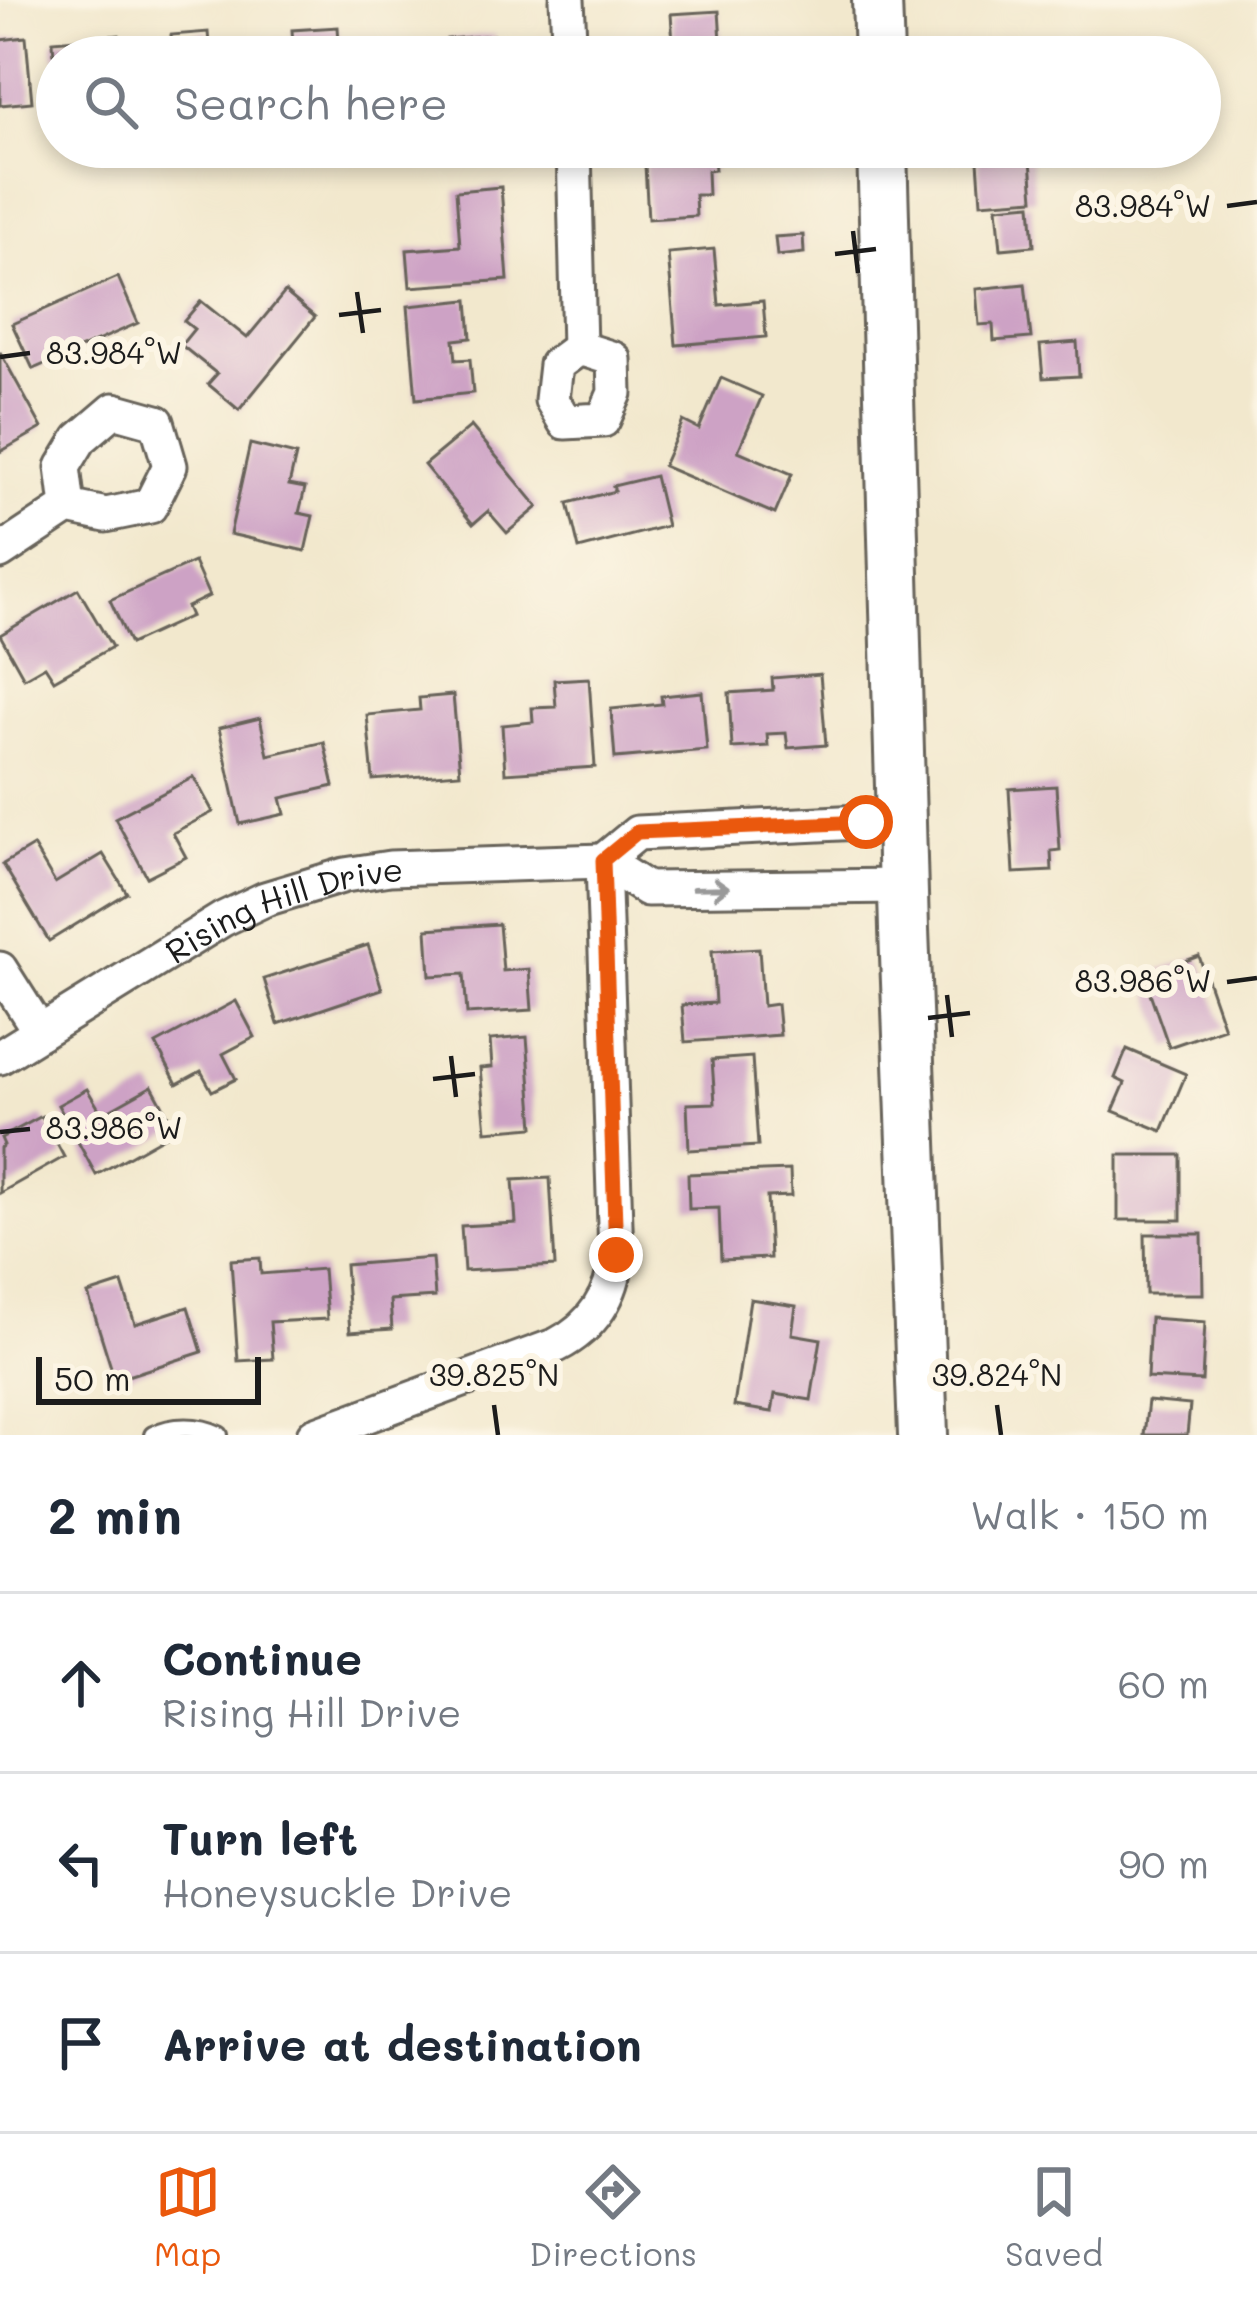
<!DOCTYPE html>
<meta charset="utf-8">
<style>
body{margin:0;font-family:Mali,sans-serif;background:#f2f2f3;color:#1f2937}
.scale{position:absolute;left:36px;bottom:30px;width:225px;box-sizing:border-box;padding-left:12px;border:6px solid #1c1c1c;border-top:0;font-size:33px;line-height:42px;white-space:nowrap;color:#1c1c1c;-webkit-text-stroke:9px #fcf5e5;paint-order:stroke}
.stop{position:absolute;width:36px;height:36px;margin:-27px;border:9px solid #ea580c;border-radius:50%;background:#fff}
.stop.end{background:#ea580c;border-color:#fff;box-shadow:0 3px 12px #0008}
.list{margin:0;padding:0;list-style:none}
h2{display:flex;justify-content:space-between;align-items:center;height:156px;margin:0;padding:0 48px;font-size:51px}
h2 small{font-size:39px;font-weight:400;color:#747a83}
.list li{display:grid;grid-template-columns:78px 1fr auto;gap:36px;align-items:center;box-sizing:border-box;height:180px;padding:0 48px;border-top:3px solid #e0e1e3}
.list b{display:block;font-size:45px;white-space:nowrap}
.list p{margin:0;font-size:39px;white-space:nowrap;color:#747a83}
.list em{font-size:39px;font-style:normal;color:#747a83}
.icon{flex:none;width:66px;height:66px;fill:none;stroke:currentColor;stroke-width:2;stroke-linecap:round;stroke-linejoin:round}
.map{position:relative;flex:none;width:1257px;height:1435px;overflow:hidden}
.search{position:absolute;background:#fff;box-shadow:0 6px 18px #0003;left:36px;right:36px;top:36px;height:132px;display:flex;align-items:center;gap:30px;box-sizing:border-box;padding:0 42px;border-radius:66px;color:#747a83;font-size:45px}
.sheet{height:696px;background:#fff}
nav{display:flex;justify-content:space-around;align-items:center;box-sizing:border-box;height:168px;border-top:3px solid #e0e1e3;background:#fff;font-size:33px;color:#747a83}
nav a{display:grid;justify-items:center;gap:6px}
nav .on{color:#ea580c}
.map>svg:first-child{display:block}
.building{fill:#cda2c5}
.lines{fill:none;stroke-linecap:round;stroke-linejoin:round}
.lane-casing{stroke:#67635a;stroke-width:22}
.street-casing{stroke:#67635a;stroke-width:39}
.secondary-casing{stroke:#67635a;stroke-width:54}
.lane{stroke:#fff;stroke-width:16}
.street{stroke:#fff;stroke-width:33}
.secondary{stroke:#fff;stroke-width:48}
.oneway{stroke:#999}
.route{stroke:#ea580c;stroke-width:15}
.ticks{fill:none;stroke:#1c1c1c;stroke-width:4.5}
.labels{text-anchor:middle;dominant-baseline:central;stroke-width:12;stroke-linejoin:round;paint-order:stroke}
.street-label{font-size:33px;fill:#1c1c1c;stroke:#fcf5e5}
.ticks-label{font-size:30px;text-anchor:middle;fill:#1c1c1c;stroke:#fcf5e5;stroke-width:12;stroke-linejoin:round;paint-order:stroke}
</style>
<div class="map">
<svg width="1257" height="1435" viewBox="0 0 1257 1435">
<rect width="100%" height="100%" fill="#fcf5e5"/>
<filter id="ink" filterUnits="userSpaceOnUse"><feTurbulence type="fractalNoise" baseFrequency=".00833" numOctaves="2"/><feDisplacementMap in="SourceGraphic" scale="24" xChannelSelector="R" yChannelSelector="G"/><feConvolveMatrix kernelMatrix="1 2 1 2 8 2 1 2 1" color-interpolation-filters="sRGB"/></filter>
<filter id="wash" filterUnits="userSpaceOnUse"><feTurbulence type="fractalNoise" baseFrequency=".004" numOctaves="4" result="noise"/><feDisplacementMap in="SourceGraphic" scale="48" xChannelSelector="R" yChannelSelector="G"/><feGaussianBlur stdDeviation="2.7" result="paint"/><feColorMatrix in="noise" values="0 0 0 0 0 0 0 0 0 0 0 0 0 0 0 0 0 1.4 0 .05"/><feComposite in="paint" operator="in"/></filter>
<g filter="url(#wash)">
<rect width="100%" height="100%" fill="#f2e8cd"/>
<g id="blocks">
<g class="building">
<path d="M 719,11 L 722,57 L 674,57 L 671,14 Z"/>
<path d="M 338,27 L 340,57 L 294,57 L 292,30 Z"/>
<path d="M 208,32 L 210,57 L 173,57 L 171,35 Z"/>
<path d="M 119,35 L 120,42 L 144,40 L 146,57 L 54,57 L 53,41 Z"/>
<path d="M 494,35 L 496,57 L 449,57 L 447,39 Z"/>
<path d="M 26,37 L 32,102 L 0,105 L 0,40 Z"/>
<path d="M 644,147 L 713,147 L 715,170 L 707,171 L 708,195 L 695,195 L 696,216 L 648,219 Z"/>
<path d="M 977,147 L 1030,147 L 1034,199 L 981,203 Z"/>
<path d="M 501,187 L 508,280 L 410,287 L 407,250 L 460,246 L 456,191 Z"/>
<path d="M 1031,204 L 1034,246 L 1001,249 L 997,207 Z"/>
<path d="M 803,235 L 804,253 L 777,256 L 775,237 Z"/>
<path d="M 714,249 L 719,305 L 763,301 L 766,337 L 676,345 L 668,253 Z"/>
<path d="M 118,277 L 138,323 L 33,369 L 12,324 Z"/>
<path d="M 1025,284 L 1031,338 L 994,341 L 993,324 L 979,325 L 976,289 Z"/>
<path d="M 285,292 L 315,317 L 239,410 L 208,384 L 217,374 L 181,345 L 194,329 L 184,321 L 201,301 L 247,338 Z"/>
<path d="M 468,300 L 471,338 L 454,340 L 456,360 L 470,359 L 473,393 L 416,399 L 408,306 Z"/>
<path d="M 1077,342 L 1079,376 L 1043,378 L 1040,345 Z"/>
<path d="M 0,352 L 42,428 L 0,452 Z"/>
<path d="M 721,378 L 762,396 L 738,451 L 792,474 L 775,514 L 663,466 L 683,421 L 699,429 Z"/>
<path d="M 471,426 L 538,507 L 507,533 L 488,511 L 473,524 L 424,465 Z"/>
<path d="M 250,444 L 296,455 L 289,485 L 305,488 L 299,513 L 313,516 L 305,551 L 230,534 Z"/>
<path d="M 655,476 L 667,526 L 579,549 L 568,503 L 615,491 L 613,486 Z"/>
<path d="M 194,562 L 209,596 L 187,607 L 191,616 L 130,644 L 110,600 Z"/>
<path d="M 78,589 L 112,647 L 54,680 L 45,666 L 24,678 L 0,635 Z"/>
<path d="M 820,674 L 826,745 L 788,748 L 786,733 L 767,734 L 768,746 L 732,748 L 729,693 L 773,690 L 772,678 Z"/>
<path d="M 589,678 L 595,767 L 505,773 L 502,725 L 533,722 L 532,708 L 556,707 L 554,680 Z"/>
<path d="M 702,692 L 707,750 L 615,758 L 611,709 L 662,704 L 661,696 Z"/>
<path d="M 453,695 L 460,773 L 373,780 L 367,715 L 420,710 L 419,698 Z"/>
<path d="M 260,718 L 268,755 L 324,742 L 334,786 L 281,798 L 285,814 L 240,824 L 219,728 Z"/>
<path d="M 194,777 L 213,812 L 173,833 L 186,857 L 147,877 L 115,818 Z"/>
<path d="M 1056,786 L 1060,850 L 1051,851 L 1052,871 L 1014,873 L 1009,789 Z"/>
<path d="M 33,846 L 55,883 L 103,854 L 127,893 L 49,941 L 3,864 Z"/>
<path d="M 499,924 L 503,971 L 529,969 L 532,1010 L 467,1014 L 464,974 L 430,976 L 427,929 Z"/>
<path d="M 368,945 L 382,989 L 278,1024 L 264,979 Z"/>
<path d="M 759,948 L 763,1006 L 777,1004 L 780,1035 L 685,1042 L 682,1005 L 715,1003 L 712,951 Z"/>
<path d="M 1199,956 L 1224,1028 L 1169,1047 L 1144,976 Z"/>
<path d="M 236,1001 L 255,1037 L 223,1054 L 236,1079 L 212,1091 L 201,1071 L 177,1084 L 156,1044 Z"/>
<path d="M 527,1037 L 534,1127 L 486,1131 L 480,1068 L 492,1067 L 490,1040 Z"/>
<path d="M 1127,1049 L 1186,1074 L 1162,1131 L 1113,1111 L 1125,1083 L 1115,1078 Z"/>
<path d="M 752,1057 L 758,1146 L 689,1150 L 687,1104 L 715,1103 L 712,1060 Z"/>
<path d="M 152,1086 L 176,1130 L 96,1175 L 58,1105 L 87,1089 L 102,1114 Z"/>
<path d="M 42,1116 L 64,1157 L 0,1193 L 0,1148 L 4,1145 L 1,1138 Z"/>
<rect x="1118" y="1155" width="63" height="65"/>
<path d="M 790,1170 L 791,1196 L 767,1197 L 770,1258 L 721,1260 L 719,1208 L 689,1209 L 688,1174 Z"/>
<path d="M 550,1178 L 555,1266 L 464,1271 L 461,1226 L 516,1223 L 513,1180 Z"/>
<path d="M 1145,1234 L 1202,1234 L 1203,1294 L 1146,1294 Z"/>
<path d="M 260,1258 L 261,1274 L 323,1269 L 327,1319 L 270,1322 L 273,1359 L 238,1361 L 231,1260 Z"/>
<path d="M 432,1258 L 435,1297 L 390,1300 L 392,1329 L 350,1332 L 345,1265 Z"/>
<path d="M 122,1283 L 135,1324 L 188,1307 L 202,1352 L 115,1380 L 88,1294 Z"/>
<path d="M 750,1299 L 796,1306 L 792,1334 L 821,1339 L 811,1400 L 775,1394 L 772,1412 L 734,1406 Z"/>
<path d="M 1150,1318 L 1205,1322 L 1202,1381 L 1147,1378 Z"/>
<path d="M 1148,1401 L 1190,1405 L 1187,1435 L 1144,1435 Z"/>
</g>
</g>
</g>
<g filter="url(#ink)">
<use href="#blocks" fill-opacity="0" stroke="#67635a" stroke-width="3"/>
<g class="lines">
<g class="lane-casing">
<path id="lane" d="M 153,1435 C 172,1425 199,1425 219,1435"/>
</g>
<g class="street-casing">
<g id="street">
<path d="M 567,0 L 570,57"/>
<path d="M 574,147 L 579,348"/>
<path d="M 579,348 L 614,359 L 615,393 L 603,420 L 565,422 L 552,400 L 556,365 Z"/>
<path d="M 0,552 L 68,507 L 106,515 L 150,506 L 170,466 L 157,422 L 114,410 L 80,439 L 63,467 L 68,507"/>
<path d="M 603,861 L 637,833 L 901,820"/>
<path d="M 0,969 L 40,1032"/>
<path id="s1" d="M 0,1057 L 223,919 L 265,899 L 345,875 L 390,868 L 603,861 L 647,889 L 903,886"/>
<path d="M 314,1435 L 557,1345 C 592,1327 614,1295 616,1255 L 603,861"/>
</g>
</g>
<g class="secondary-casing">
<g id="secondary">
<path d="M 877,0 L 879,57"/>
<path d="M 882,147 L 904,929 L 923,1435"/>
</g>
</g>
<use href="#lane" class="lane"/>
<use href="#street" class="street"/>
<use href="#secondary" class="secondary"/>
</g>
<defs><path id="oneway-shaft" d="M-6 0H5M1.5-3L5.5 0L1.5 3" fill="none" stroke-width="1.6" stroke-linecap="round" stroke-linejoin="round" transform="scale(3)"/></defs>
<use class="oneway" href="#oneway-shaft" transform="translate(711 888) rotate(-1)"/>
</g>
<g class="lines" filter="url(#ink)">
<path class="route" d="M 616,1255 L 603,860 L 637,832 L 866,822"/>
</g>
<path class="ticks" d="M 1227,206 L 1257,202M 853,231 L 858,273M 835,254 L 876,249M 357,292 L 363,333M 339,315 L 381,310M 0,357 L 30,353M 1227,982 L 1257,978M 947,995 L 952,1037M 928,1018 L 970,1013M 451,1056 L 456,1097M 433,1079 L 475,1074M 0,1132 L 30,1129M 494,1405 L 498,1435M 997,1405 L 1001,1435"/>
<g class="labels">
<g class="street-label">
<text stroke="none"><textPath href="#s1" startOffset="324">Rising Hill Drive</textPath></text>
</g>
</g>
<g class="ticks-label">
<text x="1143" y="217">83.984°W</text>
<text x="114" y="364">83.984°W</text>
<text x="1143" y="992">83.986°W</text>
<text x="114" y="1139">83.986°W</text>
<text x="494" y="1386">39.825°N</text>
<text x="997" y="1386">39.824°N</text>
</g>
</svg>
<div class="scale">50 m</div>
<div class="stop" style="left:866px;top:822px"></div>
<div class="stop end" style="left:616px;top:1255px"></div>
<div class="search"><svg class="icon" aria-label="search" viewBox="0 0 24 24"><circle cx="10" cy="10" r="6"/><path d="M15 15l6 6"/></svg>Search here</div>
</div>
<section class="sheet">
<h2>2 min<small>Walk · 150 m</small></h2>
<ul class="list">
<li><svg class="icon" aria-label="ahead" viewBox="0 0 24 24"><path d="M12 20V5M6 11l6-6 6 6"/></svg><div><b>Continue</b><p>Rising Hill Drive</p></div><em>60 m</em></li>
<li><svg class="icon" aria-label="left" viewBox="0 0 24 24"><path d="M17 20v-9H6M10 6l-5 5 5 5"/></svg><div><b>Turn left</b><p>Honeysuckle Drive</p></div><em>90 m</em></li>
<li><svg class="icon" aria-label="arrive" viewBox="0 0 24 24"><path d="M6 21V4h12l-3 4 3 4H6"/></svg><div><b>Arrive at destination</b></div></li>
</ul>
</section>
<nav>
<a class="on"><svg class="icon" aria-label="map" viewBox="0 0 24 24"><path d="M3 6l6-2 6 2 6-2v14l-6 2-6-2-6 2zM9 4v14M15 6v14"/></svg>Map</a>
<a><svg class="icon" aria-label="directions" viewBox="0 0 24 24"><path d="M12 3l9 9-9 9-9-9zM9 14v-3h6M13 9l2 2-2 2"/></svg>Directions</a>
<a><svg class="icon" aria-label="saved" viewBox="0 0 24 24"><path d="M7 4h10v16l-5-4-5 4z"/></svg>Saved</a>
</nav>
